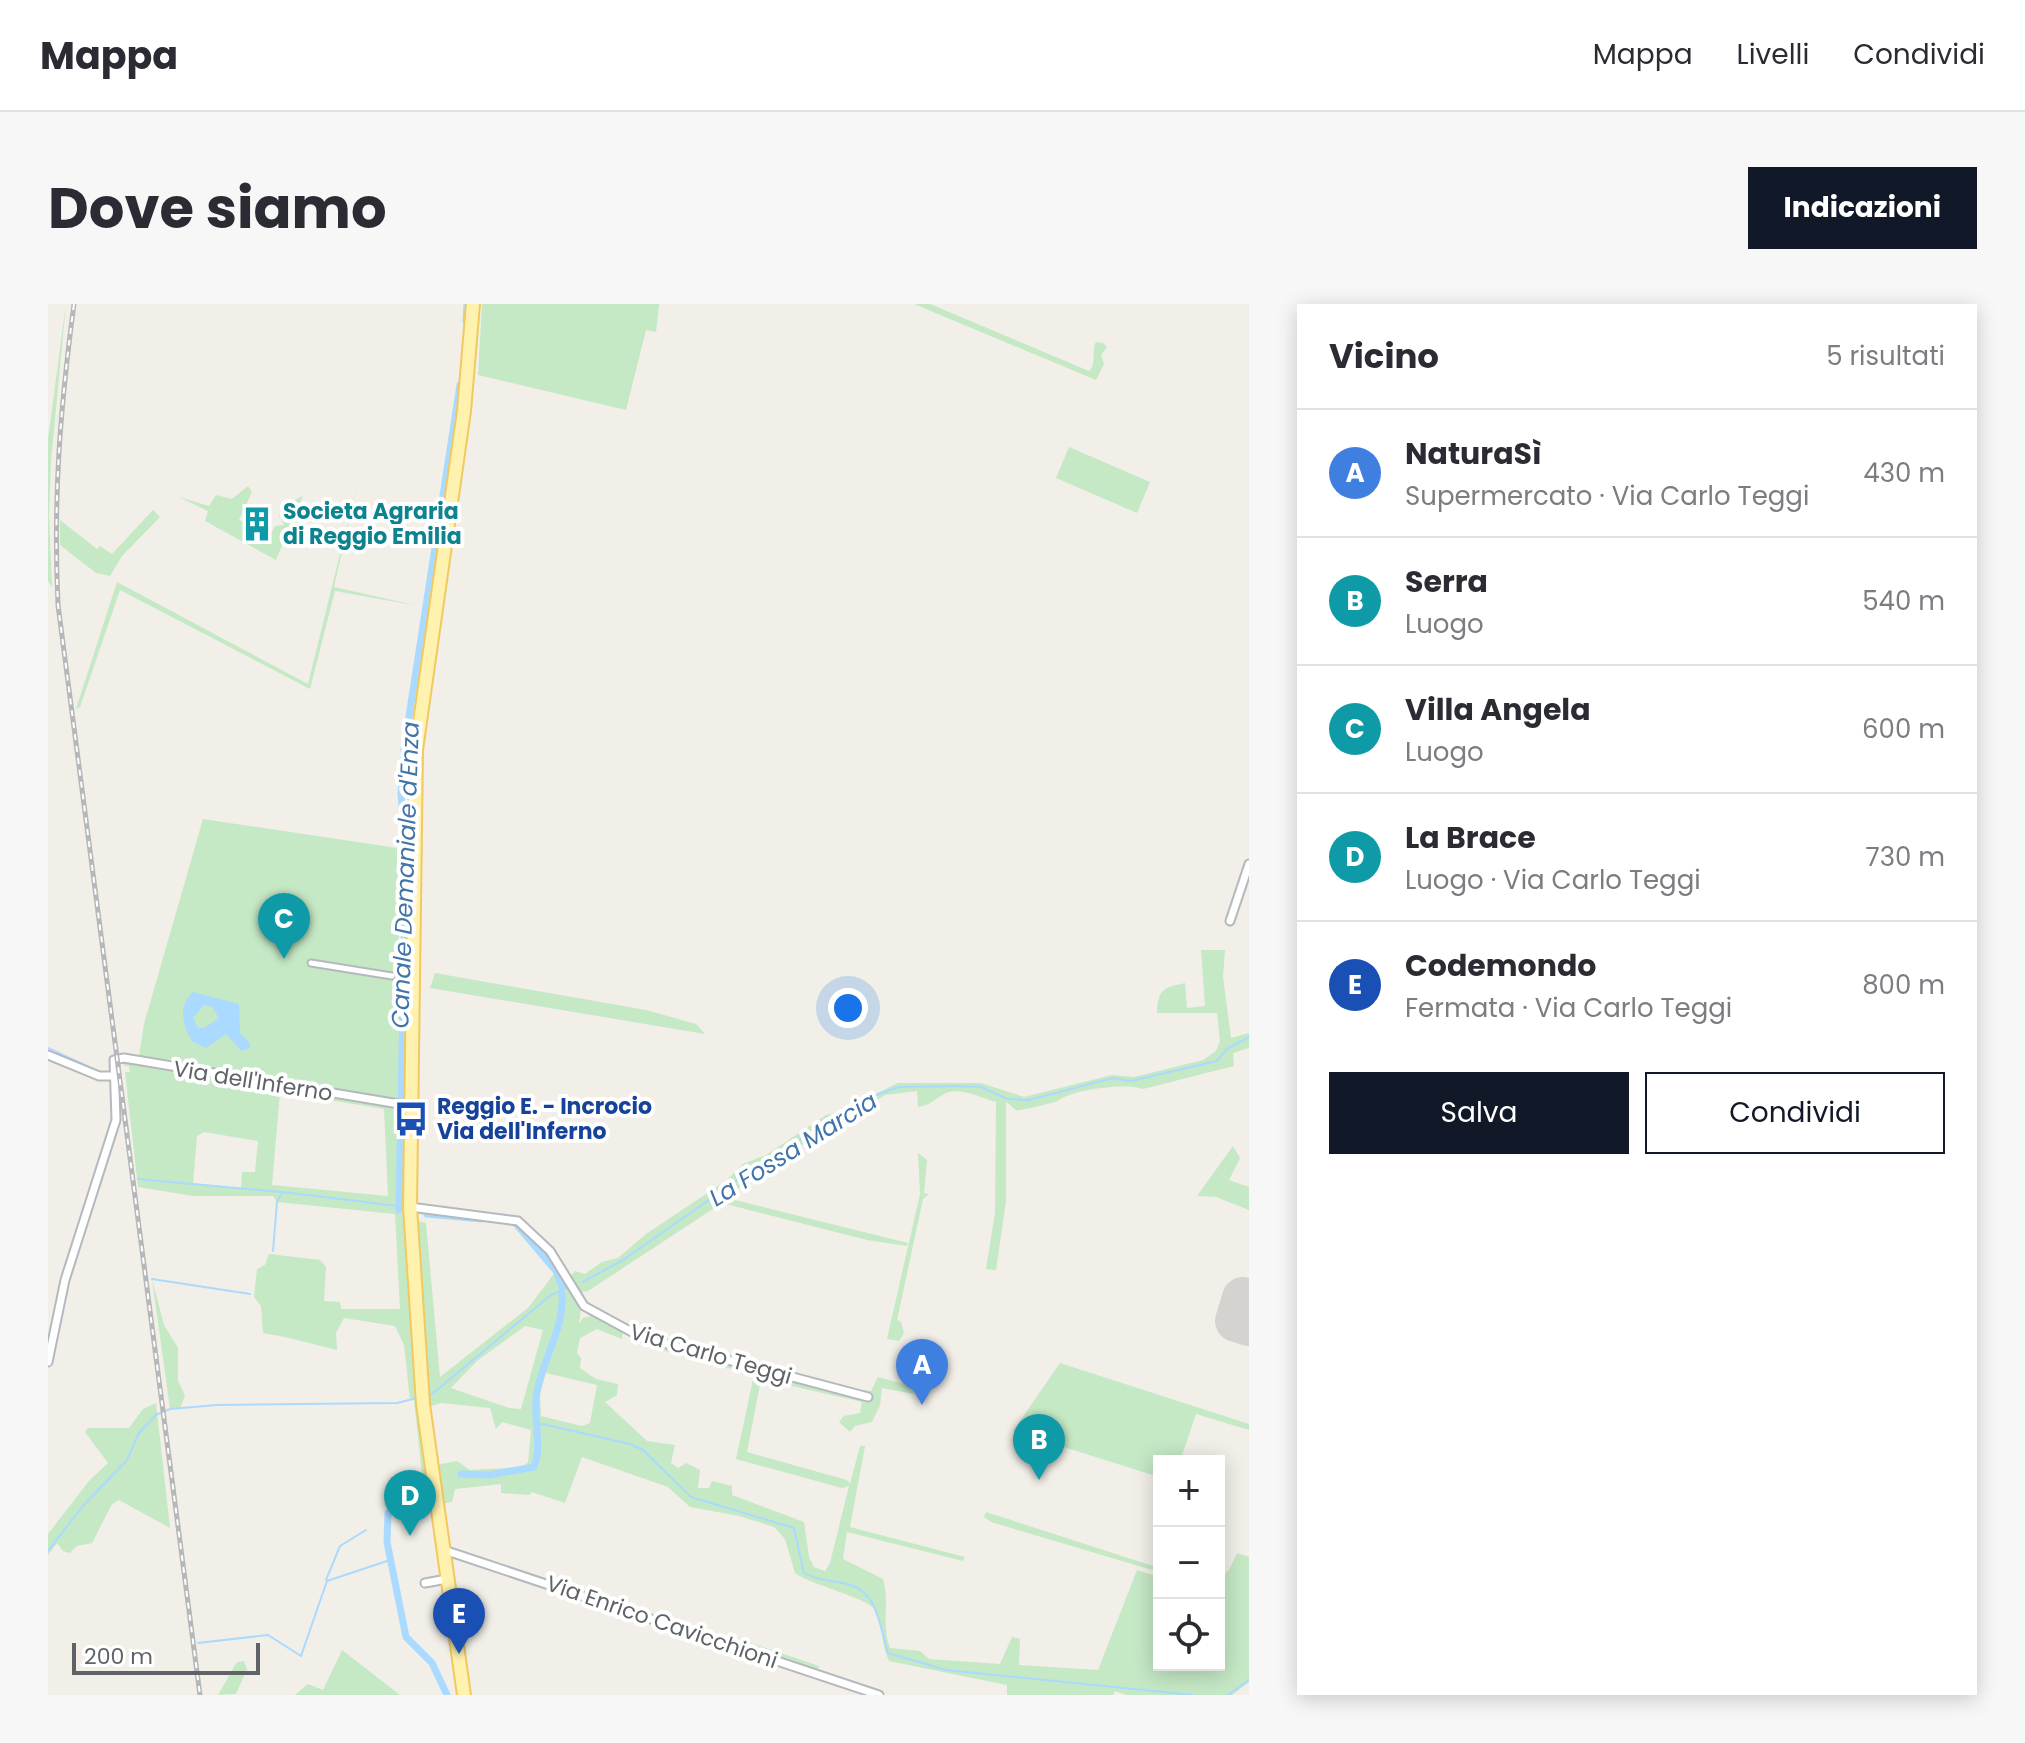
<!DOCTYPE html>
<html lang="it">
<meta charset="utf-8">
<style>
body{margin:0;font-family:Poppins,sans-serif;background:#f7f7f7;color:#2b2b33}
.controls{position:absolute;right:24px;bottom:24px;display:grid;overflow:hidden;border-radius:0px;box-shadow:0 4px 20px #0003}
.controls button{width:72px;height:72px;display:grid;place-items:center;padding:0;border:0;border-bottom:2px solid #e1e1e2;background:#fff;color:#2b2b33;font:40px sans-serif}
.scale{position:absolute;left:24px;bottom:20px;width:188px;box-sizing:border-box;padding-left:8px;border:4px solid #5f6368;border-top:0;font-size:22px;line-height:28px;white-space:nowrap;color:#5f6368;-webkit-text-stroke:6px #fff;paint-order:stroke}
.you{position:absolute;left:800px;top:704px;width:28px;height:28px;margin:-20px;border:6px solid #fff;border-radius:50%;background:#1a73e8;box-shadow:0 0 0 12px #1a73e833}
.badge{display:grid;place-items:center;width:52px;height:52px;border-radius:50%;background:#111827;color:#fff;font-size:26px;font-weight:700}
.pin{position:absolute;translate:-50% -66px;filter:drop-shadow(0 2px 4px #0008)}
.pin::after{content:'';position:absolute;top:42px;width:28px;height:24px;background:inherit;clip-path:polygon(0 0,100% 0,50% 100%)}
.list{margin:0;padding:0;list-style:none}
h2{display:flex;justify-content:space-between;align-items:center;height:104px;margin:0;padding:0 32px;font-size:34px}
h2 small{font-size:26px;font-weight:400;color:#7c7c81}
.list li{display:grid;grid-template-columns:52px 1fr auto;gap:24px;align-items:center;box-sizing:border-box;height:128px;padding:0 32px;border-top:2px solid #e1e1e2}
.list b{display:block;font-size:30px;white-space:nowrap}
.list p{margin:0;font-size:26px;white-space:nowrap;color:#7c7c81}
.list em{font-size:26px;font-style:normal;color:#7c7c81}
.actions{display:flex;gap:16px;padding:24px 32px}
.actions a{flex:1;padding:18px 0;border:2px solid #111827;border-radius:0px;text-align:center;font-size:28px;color:#111827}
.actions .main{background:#111827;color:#fff}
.icon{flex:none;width:44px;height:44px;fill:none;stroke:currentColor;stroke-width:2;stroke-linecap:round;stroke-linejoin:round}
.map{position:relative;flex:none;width:1201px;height:1391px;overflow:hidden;border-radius:0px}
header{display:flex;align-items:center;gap:48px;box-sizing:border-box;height:112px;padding:0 40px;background:#fff;border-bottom:2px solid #e1e1e2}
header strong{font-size:38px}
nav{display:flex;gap:44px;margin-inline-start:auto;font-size:28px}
.intro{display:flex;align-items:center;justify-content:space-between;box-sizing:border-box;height:192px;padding:0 48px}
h1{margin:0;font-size:56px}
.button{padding:20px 36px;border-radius:0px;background:#111827;color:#fff;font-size:28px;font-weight:700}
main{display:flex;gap:48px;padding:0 48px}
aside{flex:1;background:#fff;border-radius:0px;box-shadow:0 4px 20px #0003}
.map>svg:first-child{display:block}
.green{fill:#c5e8c5;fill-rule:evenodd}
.water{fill:#aadaff;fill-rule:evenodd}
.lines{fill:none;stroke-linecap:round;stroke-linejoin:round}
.stream{stroke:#aadaff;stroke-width:2}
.canal{stroke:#aadaff;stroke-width:7}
.runway{stroke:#d4d3d0;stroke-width:42}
.pedestrian-casing{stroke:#b5b8bc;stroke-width:9}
.minor-casing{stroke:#b5b8bc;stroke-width:11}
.primary-casing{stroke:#f2c960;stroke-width:16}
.pedestrian{stroke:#fff;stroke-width:5}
.minor{stroke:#fff;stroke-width:7}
.primary{stroke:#fff2af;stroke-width:12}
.rail-casing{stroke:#b6b7b8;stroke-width:5}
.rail{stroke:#fff;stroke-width:2;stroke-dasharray:6;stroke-linecap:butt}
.labels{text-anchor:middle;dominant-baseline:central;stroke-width:8;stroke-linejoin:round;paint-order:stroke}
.culture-label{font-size:22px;font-weight:bold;fill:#0d838f;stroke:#fff;text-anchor:start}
.street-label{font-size:22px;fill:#5f6368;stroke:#fff}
.transit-label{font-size:22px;font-weight:bold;fill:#164399;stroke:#fff;text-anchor:start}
.water-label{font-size:24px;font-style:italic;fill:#4174aa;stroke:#fff}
</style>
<header>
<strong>Mappa</strong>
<nav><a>Mappa</a><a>Livelli</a><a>Condividi</a></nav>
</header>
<div class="intro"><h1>Dove siamo</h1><a class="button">Indicazioni</a></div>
<main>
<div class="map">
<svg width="1201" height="1391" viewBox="0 0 1201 1391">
<rect width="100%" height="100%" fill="#f1efe8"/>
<g class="green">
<path d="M 18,0 L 3,157 L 1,214 L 4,283 L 0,277 L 0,135 Z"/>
<path d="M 434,0 L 611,0 L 608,28 L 598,26 L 578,106 L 430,71 Z"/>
<path d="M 866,0 L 882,0 L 1041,67 C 1049,60 1043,47 1048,38 L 1055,39 L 1059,43 L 1053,51 L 1056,60 L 1048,76 Z"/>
<path d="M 1021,143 L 1102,178 L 1089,209 L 1008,174 Z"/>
<path d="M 309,181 L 286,283 L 371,302 L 287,287 L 262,385 L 72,286 L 32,403 L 28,405 L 69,278 L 260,380 Z"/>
<path d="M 200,182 L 204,188 L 191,216 L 205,222 L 202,231 L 219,238 L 227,222 L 236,221 L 231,211 L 236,201 L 255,192 L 228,256 L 157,217 L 160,207 L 131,193 L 161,202 L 168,191 L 184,195 Z"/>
<path d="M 105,206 L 112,213 L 74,252 L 62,272 L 48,269 L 12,241 L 12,216 L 49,245 L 52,242 L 64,250 Z"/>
<path d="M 155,515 L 349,544 L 352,679 L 358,681 L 359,686 L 356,910 L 362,911 L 386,1176 L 375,1180 L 366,1096 L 362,1096 L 356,1041 L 347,1022 L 296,1014 L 288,1029 L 289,1046 C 264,1040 241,1033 215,1029 L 213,1002 L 206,993 L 209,965 L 217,961 L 221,950 L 272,956 L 278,963 L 276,997 L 292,998 L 293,1005 L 352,1005 L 347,910 L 229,898 L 225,892 L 145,892 L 90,883 L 77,768 L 82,768 L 81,762 L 76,762 L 76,754 L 97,754 L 91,752 L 96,720 ZM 232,788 L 336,805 L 340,892 L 224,881 ZM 156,828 L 210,837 L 207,868 L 194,868 L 193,884 L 145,880 L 149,832 Z"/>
<path d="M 1153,646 L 1177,646 L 1175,673 L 1183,734 L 1201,729 L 1201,744 L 1185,749 L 1186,762 L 1095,785 C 1078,778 1020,786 1008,798 C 1001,799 970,808 968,806 C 964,804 962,800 958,798 L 958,897 L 948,966 L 938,965 L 947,909 L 948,798 C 934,794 912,783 898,789 C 886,795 884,801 870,803 L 869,787 L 837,791 L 714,865 L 679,894 L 860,939 L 859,942 L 819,936 L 674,899 L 540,987 L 529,989 L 534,997 L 531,1020 L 535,1014 L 548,1011 L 575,1025 L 574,1035 L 549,1025 L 532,1034 L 529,1049 L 533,1054 L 532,1064 L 548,1075 L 570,1080 L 569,1091 L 557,1098 L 599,1137 L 627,1141 L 623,1159 L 630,1164 L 638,1159 L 652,1166 L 650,1184 L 661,1184 L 664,1177 L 684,1182 L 684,1191 L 756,1218 L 761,1253 L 766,1263 L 777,1267 L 782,1259 L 801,1182 L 794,1184 L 688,1155 L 706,1071 L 602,1043 L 606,1030 L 813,1086 L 823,1087 L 830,1073 L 867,1083 L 866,1090 L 834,1084 L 832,1101 L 824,1118 L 807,1122 L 802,1128 L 791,1118 L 796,1112 L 812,1109 L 814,1098 L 713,1075 L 699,1148 L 799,1176 L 802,1180 L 812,1142 L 817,1142 L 802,1223 L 917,1253 L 915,1257 L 799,1228 L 795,1255 L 835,1275 C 842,1298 833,1321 842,1344 L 872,1347 L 881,1355 L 952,1360 L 964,1333 L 972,1335 L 971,1361 L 1050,1366 L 1089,1266 L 1111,1273 L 1111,1361 L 1171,1361 L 1171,1275 L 1181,1266 L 1189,1249 L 1201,1253 L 1201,1378 L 1184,1391 L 1078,1391 L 1067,1387 L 1065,1391 L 959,1391 L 959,1381 L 841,1357 C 833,1341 835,1322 828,1307 C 822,1294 762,1281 747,1269 L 737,1235 L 726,1223 L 691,1212 L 642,1203 L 620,1183 L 534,1153 L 517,1199 L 484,1188 L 481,1191 L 453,1189 L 453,1180 L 407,1185 L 404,1198 L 394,1200 L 388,1161 L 409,1157 L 422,1166 L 475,1163 L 480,1158 L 483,1126 L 454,1118 L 448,1125 L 442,1104 L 393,1099 L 380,1103 L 367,916 L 378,919 L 392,1073 L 480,1004 L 508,967 L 514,982 L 527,967 L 537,970 L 554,958 L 570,954 L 598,930 L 679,876 L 695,860 L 718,851 L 778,811 L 789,809 L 850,779 L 933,779 L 976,793 L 1064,771 L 1086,773 L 1155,756 L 1168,747 L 1172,737 L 1169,709 L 1109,709 C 1110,685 1115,684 1137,679 L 1139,704 L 1157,702 ZM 477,1022 L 495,1026 L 473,1105 L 461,1104 L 403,1084 L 429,1057 ZM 498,1069 L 549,1081 L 542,1119 L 534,1122 L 493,1112 L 492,1090 Z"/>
<path d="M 387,669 L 598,706 L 648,720 L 657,730 L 382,684 Z"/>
<path d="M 1185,842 L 1192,854 L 1181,876 L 1201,883 L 1201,906 L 1168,893 L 1149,892 Z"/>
<path d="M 870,849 L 879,856 L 876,889 L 881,890 L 875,895 L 849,1016 L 853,1018 L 856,1029 L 851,1037 L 839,1035 L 872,890 Z"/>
<path d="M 104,975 L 116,1021 L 130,1044 L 130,1077 L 137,1091 L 132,1104 L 122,1105 Z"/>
<path d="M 1012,1059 L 1201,1120 L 1201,1126 L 1148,1110 L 1132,1157 L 1111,1157 L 1111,1173 L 965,1127 Z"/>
<path d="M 108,1099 L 122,1224 L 71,1196 L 64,1200 L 44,1239 L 29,1242 L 22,1249 L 15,1247 L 9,1239 L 0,1251 L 0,1230 L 41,1177 L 60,1159 L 37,1128 L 40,1124 L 81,1124 L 95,1105 Z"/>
<path d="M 938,1208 L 1111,1264 L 1111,1268 L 943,1218 L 936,1213 Z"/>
<path d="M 679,1331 L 771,1362 L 769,1370 L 676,1339 Z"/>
<path d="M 294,1346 L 352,1391 L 247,1391 L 260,1380 L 275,1386 Z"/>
<path d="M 196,1357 L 199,1365 L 188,1390 L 170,1391 L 189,1358 Z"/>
</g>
<path class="water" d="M 145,688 L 191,700 L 192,730 L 202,739 L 202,744 L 193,747 L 178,730 L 158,744 L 145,738 C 135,723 129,702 145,688 ZM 156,701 L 164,703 L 171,714 L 156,724 L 150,724 L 145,714 Z"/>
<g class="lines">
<g class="stream">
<path d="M 0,744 L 54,769"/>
<path d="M 90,875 L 233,888"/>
<path d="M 225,947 L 229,898 L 234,888 L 350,902"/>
<path d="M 104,975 L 202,990"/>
<path d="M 535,978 L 575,956 L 714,859 L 828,791 L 851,783 L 906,782 L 933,783 L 959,795 L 981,796 L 1065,774 L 1083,777 L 1169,757 L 1179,745 L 1201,733"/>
<path d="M 383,1091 L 503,991 L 519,984"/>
<path d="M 490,1119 L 582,1140 L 595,1146 L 643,1193 L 746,1224 L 756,1269 C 768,1276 780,1276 794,1279 C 830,1284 831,1320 840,1349 L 898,1366 L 1145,1391"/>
<path d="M 0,1247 L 34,1203 L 79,1156 L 91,1129 L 108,1111 L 122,1105 L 169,1101 L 349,1099 L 369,1094"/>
<path d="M 278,1276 L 292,1242 L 318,1226"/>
<path d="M 150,1339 L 220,1331 L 253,1352 L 279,1277 L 339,1257"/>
<path d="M 1180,1391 L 1201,1376"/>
</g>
<g class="canal">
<path d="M 418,17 L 419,0"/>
<path d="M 351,906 L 358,545 L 353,490 L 356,445 L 412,81"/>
<path d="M 379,910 L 433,915"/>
<path d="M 469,921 L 508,967 L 514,983"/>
<path d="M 413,1170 L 441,1171 L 486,1163 C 495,1139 484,1113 489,1088 C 495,1053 516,1027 514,990"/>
<path d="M 369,1193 L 340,1209 L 339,1238 L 358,1333 L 384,1359 L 399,1391"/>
</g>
<path class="runway" d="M 1201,996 L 1195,994 L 1188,1017 L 1201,1021"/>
<g class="pedestrian-casing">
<path id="pedestrian" d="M 263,659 L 344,672"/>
</g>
<g class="minor-casing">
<g id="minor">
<path d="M 1182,617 L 1201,560"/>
<path d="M 0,751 L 51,772 L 65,772"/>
<path d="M 362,903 L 470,917 L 502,947 L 536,1002 L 593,1033 L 820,1093"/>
<path d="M 0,1058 L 17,976 L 68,816 L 66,756 L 76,754 L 363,802"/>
<path d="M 396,1246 L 831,1391"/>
<path d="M 377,1279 L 399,1275"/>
</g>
</g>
<g class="primary-casing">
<path id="primary" d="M 416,1391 L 375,1100 L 362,903 L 368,446 L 416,107 L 425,0"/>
</g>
<use href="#pedestrian" class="pedestrian"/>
<use href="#minor" class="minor"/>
<use href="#primary" class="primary"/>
<g class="rail-casing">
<path id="rail" d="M 26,0 C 12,106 5,194 10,301 L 152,1391"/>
</g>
<use href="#rail" class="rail"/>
</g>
<defs>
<g id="building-bare" transform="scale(2.76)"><path d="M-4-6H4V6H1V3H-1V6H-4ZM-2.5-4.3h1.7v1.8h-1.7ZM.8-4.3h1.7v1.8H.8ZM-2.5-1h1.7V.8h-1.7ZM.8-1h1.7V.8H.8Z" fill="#0f9aa8" stroke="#fff" stroke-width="2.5" paint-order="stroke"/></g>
<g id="bus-bare" transform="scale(2.76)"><path d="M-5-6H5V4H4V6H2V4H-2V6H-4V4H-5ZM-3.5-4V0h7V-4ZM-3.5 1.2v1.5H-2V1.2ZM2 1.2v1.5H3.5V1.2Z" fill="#1a4fb4" stroke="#fff" stroke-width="2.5" paint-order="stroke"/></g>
</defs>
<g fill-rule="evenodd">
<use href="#building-bare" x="209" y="220"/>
<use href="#bus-bare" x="363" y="815"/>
</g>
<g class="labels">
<g class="culture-label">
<text x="235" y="207">Societa Agraria<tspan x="235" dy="25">di Reggio Emilia</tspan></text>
</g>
<g class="street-label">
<text transform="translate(205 777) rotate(9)">Via dell'Inferno</text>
<text transform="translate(663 1050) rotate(16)">Via Carlo Teggi</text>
<text transform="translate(614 1318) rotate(19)">Via Enrico Cavicchioni</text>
</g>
<g class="transit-label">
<text x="389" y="802">Reggio E. - Incrocio<tspan x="389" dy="25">Via dell'Inferno</tspan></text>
</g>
<g class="water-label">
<text transform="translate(357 571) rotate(-88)">Canale Demaniale d'Enza</text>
<text transform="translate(745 845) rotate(-32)">La Fossa Marcia</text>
</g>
</g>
</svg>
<div class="controls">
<button>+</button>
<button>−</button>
<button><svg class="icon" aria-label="locate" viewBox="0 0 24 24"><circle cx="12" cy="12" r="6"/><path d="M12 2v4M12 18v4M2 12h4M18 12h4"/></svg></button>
</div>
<div class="scale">200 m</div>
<div class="you"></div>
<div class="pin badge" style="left:874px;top:1101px;background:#3f7fe0">A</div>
<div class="pin badge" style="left:991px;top:1176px;background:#0f9aa8">B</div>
<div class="pin badge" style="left:236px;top:655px;background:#0f9aa8">C</div>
<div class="pin badge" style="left:362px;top:1232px;background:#0f9aa8">D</div>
<div class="pin badge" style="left:411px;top:1350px;background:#1a4fb4">E</div>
</div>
<aside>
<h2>Vicino<small>5 risultati</small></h2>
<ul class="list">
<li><span class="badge" style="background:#3f7fe0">A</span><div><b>NaturaSì</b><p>Supermercato · Via Carlo Teggi</p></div><em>430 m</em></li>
<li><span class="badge" style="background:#0f9aa8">B</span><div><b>Serra</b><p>Luogo</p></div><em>540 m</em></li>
<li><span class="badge" style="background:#0f9aa8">C</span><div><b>Villa Angela</b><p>Luogo</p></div><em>600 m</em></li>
<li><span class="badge" style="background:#0f9aa8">D</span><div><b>La Brace</b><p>Luogo · Via Carlo Teggi</p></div><em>730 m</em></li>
<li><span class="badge" style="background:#1a4fb4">E</span><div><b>Codemondo</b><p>Fermata · Via Carlo Teggi</p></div><em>800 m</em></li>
</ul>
<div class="actions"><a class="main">Salva</a><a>Condividi</a></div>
</aside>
</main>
